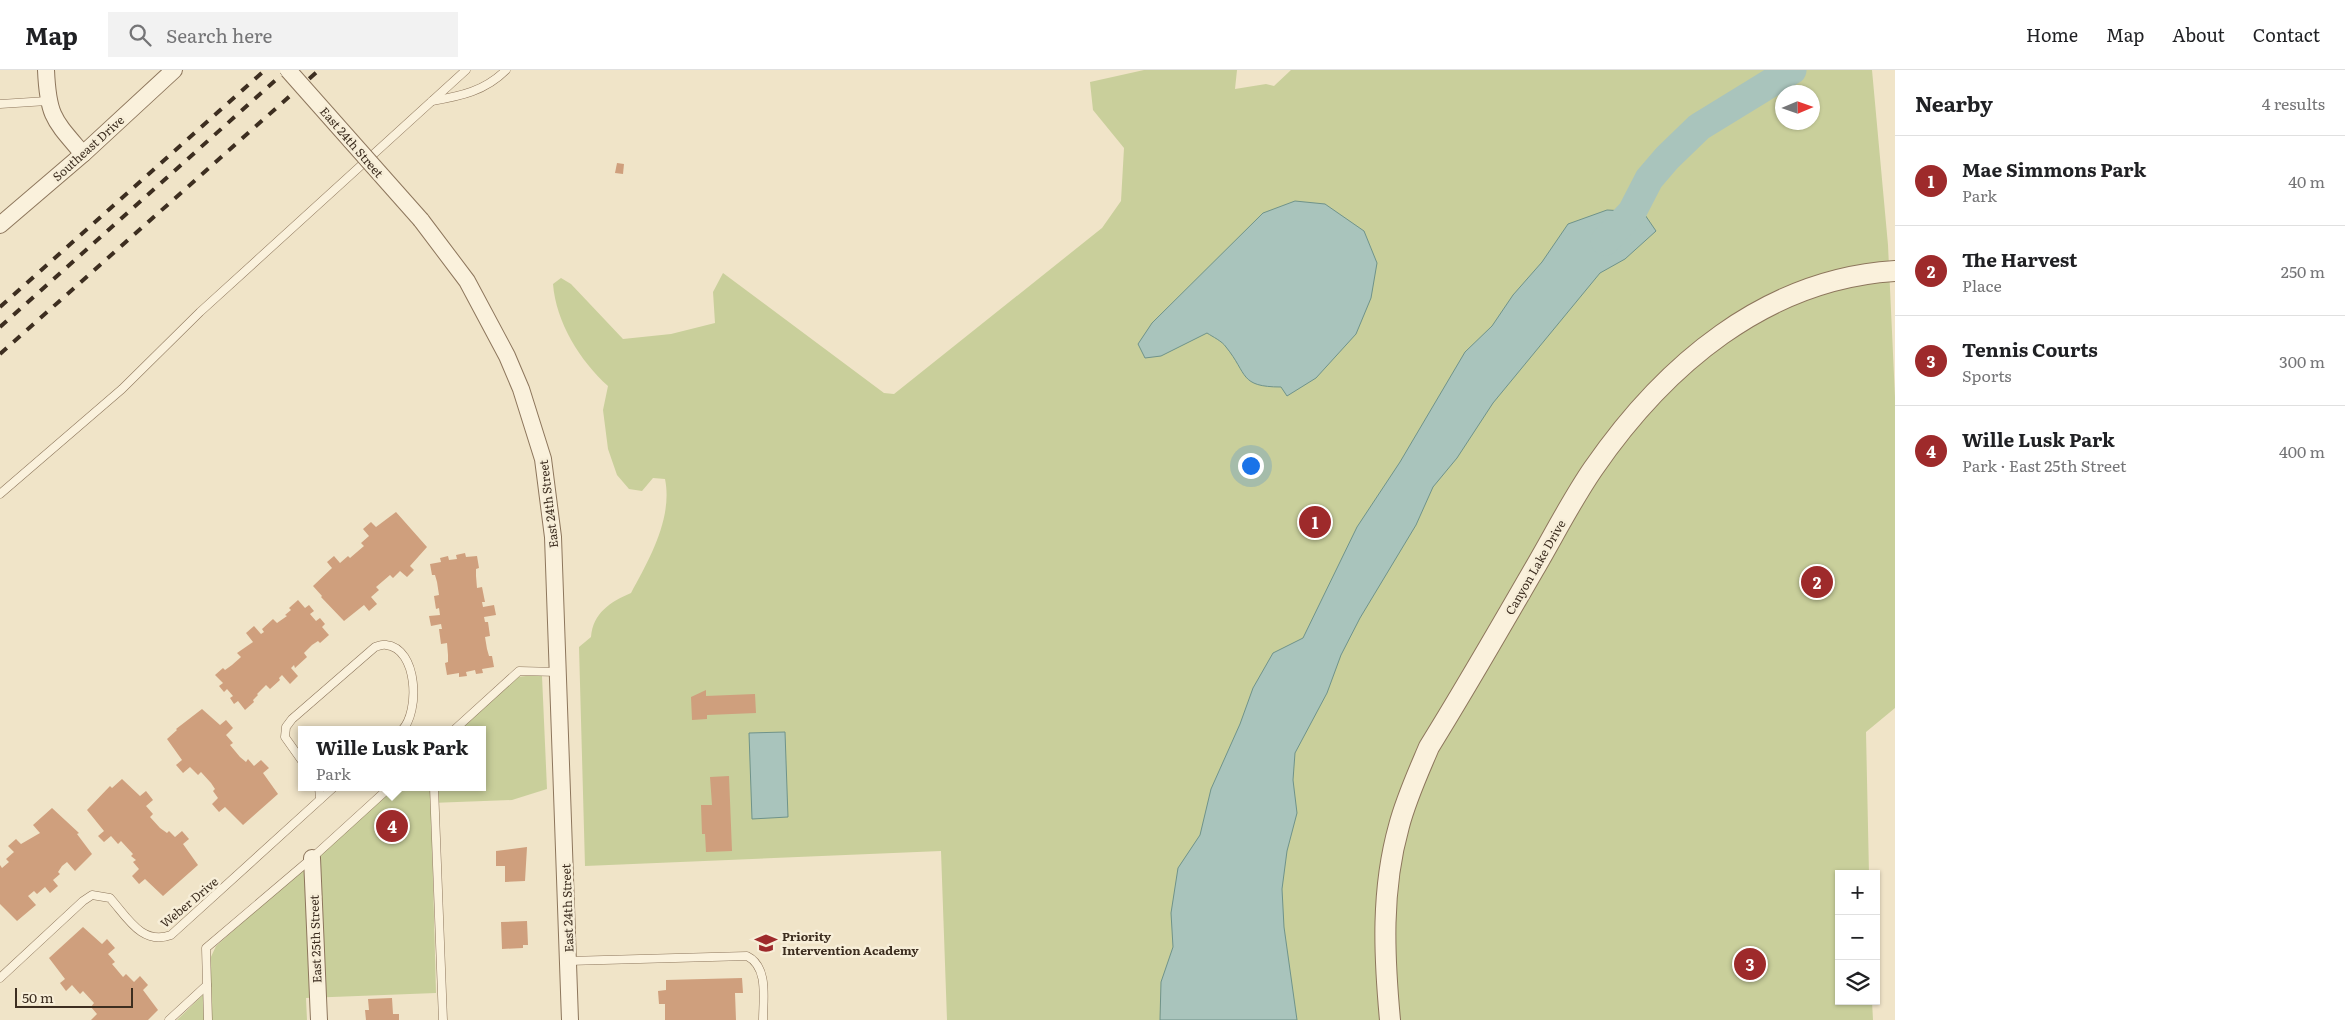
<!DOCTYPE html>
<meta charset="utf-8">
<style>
body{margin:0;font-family:Literata,serif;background:#f2f2f2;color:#202124}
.controls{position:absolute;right:15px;bottom:15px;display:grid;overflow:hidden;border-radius:0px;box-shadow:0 1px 4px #0004}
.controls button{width:45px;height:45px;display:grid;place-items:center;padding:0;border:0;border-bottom:1px solid #e0e0e0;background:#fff;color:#202124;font:25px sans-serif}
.compass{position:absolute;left:1775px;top:15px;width:45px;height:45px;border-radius:50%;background:#fff;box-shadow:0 1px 4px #0004;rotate:88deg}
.scale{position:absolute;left:15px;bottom:12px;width:118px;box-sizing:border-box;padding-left:5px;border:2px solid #3d2e20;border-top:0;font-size:14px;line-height:18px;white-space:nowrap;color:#3d2e20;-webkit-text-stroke:4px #f7eed8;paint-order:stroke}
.you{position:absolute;left:1250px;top:395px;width:18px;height:18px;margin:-12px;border:4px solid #fff;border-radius:50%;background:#1a73e8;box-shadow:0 0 0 8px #1a73e833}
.badge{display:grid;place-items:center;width:32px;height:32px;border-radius:50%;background:#9e2a2b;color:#fff;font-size:16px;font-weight:700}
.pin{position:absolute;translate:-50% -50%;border:2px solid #fff;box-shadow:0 1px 5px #0006}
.popup{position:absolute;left:298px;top:656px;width:188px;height:65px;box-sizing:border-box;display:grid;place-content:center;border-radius:0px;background:#fff;filter:drop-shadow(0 1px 4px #0005);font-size:16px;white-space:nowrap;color:#757577}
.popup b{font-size:19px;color:#202124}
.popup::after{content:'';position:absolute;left:50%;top:100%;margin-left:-10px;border:10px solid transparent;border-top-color:#fff}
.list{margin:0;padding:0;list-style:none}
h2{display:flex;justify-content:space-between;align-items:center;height:65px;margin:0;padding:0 20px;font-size:21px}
h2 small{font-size:16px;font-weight:400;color:#757577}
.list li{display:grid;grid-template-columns:32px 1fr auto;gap:15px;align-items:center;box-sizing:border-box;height:90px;padding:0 20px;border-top:1px solid #e0e0e0}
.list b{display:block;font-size:19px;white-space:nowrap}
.list p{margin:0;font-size:16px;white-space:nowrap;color:#757577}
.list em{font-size:16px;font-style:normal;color:#757577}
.icon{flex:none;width:28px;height:28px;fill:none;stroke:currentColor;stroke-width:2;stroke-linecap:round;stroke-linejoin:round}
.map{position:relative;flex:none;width:1895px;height:950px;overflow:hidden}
header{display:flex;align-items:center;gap:30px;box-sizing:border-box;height:70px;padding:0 25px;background:#fff;border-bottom:1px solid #e0e0e0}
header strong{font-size:24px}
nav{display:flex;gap:28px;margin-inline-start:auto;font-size:18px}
.search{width:350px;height:45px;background:#f2f2f2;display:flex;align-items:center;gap:12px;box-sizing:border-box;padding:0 18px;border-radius:0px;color:#757577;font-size:19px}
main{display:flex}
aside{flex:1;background:#fff}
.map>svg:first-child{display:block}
.green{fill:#c9cf9b;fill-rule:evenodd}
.water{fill:#a9c4bc;stroke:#6f938a}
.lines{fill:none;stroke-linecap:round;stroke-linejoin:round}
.river{stroke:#a9c4bc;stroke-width:29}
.building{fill:#cf9f7d}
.service-casing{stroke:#8d765c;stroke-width:9}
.minor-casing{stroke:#8d765c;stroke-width:18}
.tertiary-casing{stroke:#8d765c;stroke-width:22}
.service{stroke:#faf1dc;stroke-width:8}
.minor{stroke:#faf1dc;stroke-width:16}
.tertiary{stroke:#faf1dc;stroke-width:20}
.rail{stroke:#3d2e20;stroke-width:4;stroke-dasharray:9 9;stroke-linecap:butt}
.minor-bridge-casing{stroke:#8d765c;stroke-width:18;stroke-linecap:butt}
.minor-bridge{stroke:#faf1dc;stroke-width:16}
.labels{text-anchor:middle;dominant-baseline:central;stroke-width:5;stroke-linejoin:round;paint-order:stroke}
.street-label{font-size:12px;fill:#3d2e20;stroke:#f7eed8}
.poi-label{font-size:12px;font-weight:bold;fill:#3d2e20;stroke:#f7eed8;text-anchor:start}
</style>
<header>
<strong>Map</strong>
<div class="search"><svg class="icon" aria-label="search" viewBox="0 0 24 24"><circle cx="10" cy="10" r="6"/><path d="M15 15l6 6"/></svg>Search here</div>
<nav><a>Home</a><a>Map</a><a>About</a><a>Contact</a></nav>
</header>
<main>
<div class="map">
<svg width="1895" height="950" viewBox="0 0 1895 950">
<rect width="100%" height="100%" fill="#f0e4c8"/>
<g class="green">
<path d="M 1144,0 L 1237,0 L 1235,19 L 1266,14 L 1274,16 L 1291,0 L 1872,0 L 1888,175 L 1895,327 L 1895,638 L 1866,662 L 1869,804 L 1839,804 L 1839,931 L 1872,931 L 1873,950 L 947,950 L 941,781 L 585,796 L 579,577 L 591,567 C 593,543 610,532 631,523 C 649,490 673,448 665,409 L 653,408 L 642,421 L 629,419 L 617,405 L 608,379 L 603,340 L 608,316 C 580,291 556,252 553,214 L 561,208 L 571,214 L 623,269 L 671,264 L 715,253 L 713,222 L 723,203 L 884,323 L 894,324 L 1102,158 L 1121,131 L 1124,78 L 1093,40 L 1090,12 ZM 1782,22 L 1812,22 L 1812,52 L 1782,52 Z"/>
<path d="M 526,606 L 542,606 L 547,719 L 512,730 L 431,733 L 436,923 L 306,928 L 307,950 L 177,950 L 211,917 L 210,889 L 216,876 L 395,717 L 482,717 L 482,660 L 458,660 L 517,607 Z"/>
</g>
<g class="water">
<path d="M 1295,131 L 1325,134 L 1364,161 L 1377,193 L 1371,228 L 1356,264 L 1316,308 L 1287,326 L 1281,317 C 1239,317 1248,304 1226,277 C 1222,271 1213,267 1207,263 L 1161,286 L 1145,288 L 1138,274 L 1152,253 L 1263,143 Z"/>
<path d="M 1607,140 L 1643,142 L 1656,161 L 1625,189 L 1600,203 L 1493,333 L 1457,388 L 1433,417 L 1416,455 L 1360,548 L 1341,585 L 1327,623 L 1295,683 L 1293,710 L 1297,743 L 1287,781 L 1282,819 L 1284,857 L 1297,950 L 1160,950 L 1161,912 L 1173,877 L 1171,843 L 1178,798 L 1200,765 L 1211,719 L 1240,654 L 1253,618 L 1273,583 L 1303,568 L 1357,457 L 1400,392 L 1465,282 L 1492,256 L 1513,225 L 1542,192 L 1568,154 Z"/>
<path d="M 785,662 L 788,747 L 752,749 L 749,663 Z"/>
</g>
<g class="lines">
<path class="river" d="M 1605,171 L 1632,142 L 1649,109 L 1667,88 L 1699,57 L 1792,0"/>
</g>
<g class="building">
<path d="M 617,93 L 624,94 L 623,104 L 615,103 Z"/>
<path d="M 396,442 L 427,477 L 410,496 L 414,500 L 407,507 L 400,501 L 393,508 L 390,505 L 376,517 L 379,520 L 371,527 L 377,534 L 369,541 L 364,535 L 344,551 L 321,527 L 322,526 L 313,516 L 332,498 L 327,492 L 334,486 L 340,493 L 348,486 L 350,488 L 364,476 L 361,473 L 369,466 L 363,459 L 371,452 L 376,457 Z"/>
<path d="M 465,483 L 466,487 L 477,486 L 479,498 L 476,499 L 476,506 L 477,518 L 482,517 L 485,532 L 482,532 L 483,537 L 494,535 L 496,545 L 484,547 L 485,552 L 488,552 L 490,566 L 485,567 L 487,579 L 489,586 L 492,586 L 494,597 L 482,599 L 483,603 L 476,604 L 475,600 L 466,602 L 467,606 L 459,607 L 459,603 L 447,605 L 445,593 L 448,592 L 448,585 L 447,573 L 441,574 L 439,559 L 442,559 L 441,554 L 431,556 L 429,546 L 440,545 L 439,538 L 436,539 L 434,526 L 439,525 L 437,512 L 435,505 L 432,505 L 430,494 L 441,492 L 440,488 L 448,486 L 449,490 L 457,489 L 456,485 Z"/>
<path d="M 298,530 L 305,538 L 309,535 L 314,541 L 310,544 L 316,551 L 320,548 L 325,554 L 322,557 L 329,565 L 320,573 L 318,571 L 312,575 L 304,583 L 307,587 L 295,598 L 294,595 L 291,598 L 298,606 L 290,614 L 282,605 L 279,608 L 280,610 L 270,619 L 266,615 L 257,624 L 258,625 L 253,630 L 254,632 L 245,640 L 238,631 L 234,634 L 230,628 L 233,626 L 227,619 L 224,622 L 219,616 L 223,613 L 215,605 L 223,598 L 225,600 L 232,595 L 241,587 L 237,583 L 253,572 L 246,563 L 254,556 L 261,564 L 264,562 L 262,559 L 273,549 L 277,553 L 287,546 L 285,545 L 291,540 L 289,538 Z"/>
<path d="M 706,620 L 706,626 L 755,624 L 756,643 L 707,645 L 707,649 L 692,650 L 691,627 Z"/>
<path d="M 202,639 L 220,655 L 226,650 L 233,658 L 226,665 L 233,673 L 230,675 L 240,687 L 246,692 L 248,689 L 254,696 L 261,690 L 269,698 L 263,703 L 278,724 L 243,755 L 225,737 L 219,742 L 212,734 L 218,728 L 213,721 L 215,719 L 211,713 L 201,702 L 198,705 L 190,697 L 183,703 L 176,695 L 182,690 L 167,669 L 177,660 L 176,659 Z"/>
<path d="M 729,706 L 732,781 L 706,782 L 705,764 L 702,764 L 701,735 L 712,735 L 710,707 Z"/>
<path d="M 122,709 L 140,726 L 146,721 L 153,730 L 146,736 L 153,744 L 150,747 L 160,758 L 167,763 L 169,761 L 175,767 L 182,761 L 189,769 L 183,774 L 198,795 L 163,826 L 145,809 L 139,814 L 132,806 L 139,799 L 133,792 L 136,790 L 131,786 L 133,784 L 121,771 L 118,774 L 111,766 L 104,772 L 98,766 L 104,761 L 87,740 L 110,716 L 112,718 Z"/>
<path d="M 52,738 L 79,763 L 77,764 L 92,784 L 75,801 L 67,792 L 62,796 L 58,802 L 60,804 L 53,810 L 58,816 L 50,823 L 45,817 L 37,824 L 34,821 L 28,826 L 36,835 L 17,851 L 0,834 L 0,795 L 2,798 L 9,792 L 6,789 L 14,782 L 8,776 L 16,769 L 21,774 L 40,763 L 33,755 Z"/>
<path d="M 527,777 L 525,811 L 505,812 L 505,796 L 496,796 L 496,781 Z"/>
<path d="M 527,851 L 528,875 L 523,875 L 523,878 L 502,879 L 501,852 Z"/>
<path d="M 83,857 L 102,874 L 107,869 L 115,878 L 108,884 L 115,892 L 112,894 L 123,907 L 126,904 L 134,912 L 140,906 L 148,915 L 143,920 L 158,940 L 148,950 L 91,950 L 97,944 L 91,937 L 94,933 L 83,921 L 80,924 L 72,915 L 66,921 L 60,913 L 65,909 L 49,888 Z"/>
<path d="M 742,908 L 743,923 L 735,923 L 736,950 L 665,950 L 665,934 L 659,934 L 658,921 L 666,920 L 666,910 Z"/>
<path d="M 392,928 L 393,944 L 399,944 L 399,950 L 366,950 L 365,940 L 369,940 L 368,929 Z"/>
</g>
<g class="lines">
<g class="service-casing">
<g id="service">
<path d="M 432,31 C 461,26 485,21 506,0"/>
<path d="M 0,34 L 47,31"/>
<path d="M 0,424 L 122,319 L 200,242 L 466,0"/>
<path d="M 454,660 L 519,601 L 558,602"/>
<path d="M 302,691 L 285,667 L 286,657 L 292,649 L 375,577 C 378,576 383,574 386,575 C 418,578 420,642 402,660"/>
<path d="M 319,717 L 320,729"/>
<path d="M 434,717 L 443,950"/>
<path d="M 568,891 L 747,886 C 769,897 763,929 763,950"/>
<path d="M 0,908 L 83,831 L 92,825 L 110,828 C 127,847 142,876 171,865 L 334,717"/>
<path d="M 169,950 L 207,915"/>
<path d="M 208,950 L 206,878 L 312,788 L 390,717"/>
</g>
</g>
<g class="minor-casing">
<g id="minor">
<path d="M 46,0 C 48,47 54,50 83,84"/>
<path d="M 421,150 L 467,211 L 507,286 L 521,319 L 543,389 L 553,467 L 570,950"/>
<path d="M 0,155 L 83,84 L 174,0"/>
<path d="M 312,788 L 319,950"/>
</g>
</g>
<g class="tertiary-casing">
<path id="tertiary" d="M 1390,950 C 1384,885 1381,820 1399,756 C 1406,729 1418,703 1429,677 C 1465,619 1499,560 1533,501 C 1553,467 1571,431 1593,399 C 1664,296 1765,209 1895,201"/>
</g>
<use href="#service" class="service"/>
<use href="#minor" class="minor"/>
<use href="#tertiary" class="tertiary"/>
<g class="rail">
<path d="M 0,237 L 265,0"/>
<path d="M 0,257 L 287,0"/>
<path d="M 0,284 L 319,0"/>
</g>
<g class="minor-bridge-casing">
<path id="minor-bridge" d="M 288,0 L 421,150"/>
</g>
<use href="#minor-bridge" class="minor-bridge"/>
</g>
<defs>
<g id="school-bare" transform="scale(1.725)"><path d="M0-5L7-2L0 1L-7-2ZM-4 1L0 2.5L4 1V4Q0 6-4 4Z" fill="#9e2a2b" stroke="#f7eed8" stroke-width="2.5" paint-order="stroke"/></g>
</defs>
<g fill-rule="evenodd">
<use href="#school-bare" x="766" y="873"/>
</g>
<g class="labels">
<g class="street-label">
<text transform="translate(352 72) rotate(49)">East 24th Street</text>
<text transform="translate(88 78) rotate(-42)">Southeast Drive</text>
<text transform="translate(548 434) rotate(-97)">East 24th Street</text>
<text transform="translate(1535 497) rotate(-60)">Canyon Lake Drive</text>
<text transform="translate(189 832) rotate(-40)">Weber Drive</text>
<text transform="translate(567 838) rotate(-92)">East 24th Street</text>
<text transform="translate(315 869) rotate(-92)">East 25th Street</text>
</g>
<g class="poi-label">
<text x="782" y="866">Priority<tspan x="782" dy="14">Intervention Academy</tspan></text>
</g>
</g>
</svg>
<div class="controls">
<button>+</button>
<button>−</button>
<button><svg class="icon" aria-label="layers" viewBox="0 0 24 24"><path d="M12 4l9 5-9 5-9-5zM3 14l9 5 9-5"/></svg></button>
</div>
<svg class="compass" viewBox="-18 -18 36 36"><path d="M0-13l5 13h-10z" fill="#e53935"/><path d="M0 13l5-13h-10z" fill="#757577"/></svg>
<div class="scale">50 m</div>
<div class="you"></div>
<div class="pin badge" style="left:1315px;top:452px">1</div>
<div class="pin badge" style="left:1817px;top:512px">2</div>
<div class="pin badge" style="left:1750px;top:894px">3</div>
<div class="pin badge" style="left:392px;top:756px">4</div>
<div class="popup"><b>Wille Lusk Park</b>Park</div>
</div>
<aside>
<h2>Nearby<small>4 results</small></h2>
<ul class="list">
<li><span class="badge">1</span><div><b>Mae Simmons Park</b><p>Park</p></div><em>40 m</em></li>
<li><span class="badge">2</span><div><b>The Harvest</b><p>Place</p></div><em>250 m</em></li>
<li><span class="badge">3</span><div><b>Tennis Courts</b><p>Sports</p></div><em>300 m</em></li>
<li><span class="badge">4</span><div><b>Wille Lusk Park</b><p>Park · East 25th Street</p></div><em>400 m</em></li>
</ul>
</aside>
</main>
